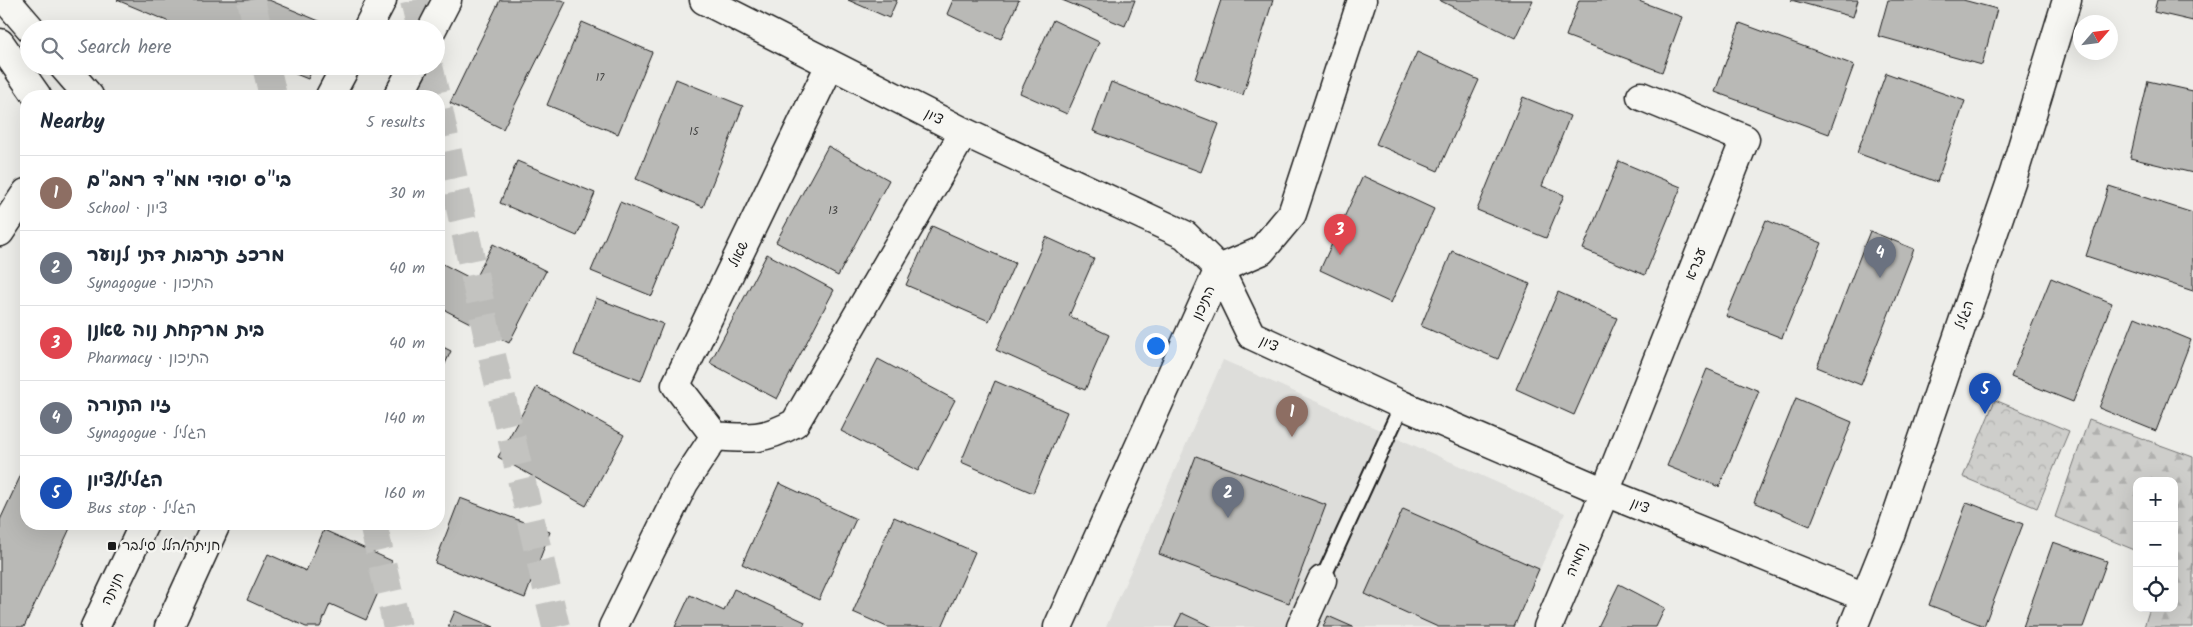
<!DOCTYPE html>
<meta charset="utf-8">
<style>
body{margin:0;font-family:Kalam,"Playpen Sans Hebrew",sans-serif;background:#f2f2f3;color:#1f2937}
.controls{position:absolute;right:15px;bottom:15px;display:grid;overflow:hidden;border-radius:10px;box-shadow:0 5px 20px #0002}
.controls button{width:45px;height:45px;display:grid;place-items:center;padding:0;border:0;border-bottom:1px solid #e0e1e3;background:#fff;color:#1f2937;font:25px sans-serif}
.compass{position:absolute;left:2073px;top:15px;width:45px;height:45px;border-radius:50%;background:#fff;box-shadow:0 5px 20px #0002;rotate:62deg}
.you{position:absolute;left:1155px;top:345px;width:18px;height:18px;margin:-12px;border:4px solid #fff;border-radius:50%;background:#1a73e8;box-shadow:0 0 0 8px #1a73e833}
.badge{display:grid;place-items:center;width:32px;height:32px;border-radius:50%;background:#2563eb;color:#fff;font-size:16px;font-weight:700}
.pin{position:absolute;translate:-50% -41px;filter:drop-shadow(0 1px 2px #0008)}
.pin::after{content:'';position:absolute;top:26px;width:18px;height:15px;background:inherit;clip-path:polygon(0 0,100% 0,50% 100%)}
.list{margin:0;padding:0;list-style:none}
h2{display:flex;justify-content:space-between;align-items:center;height:65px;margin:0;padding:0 20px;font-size:21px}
h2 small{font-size:16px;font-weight:400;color:#747a83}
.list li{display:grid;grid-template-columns:32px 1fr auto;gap:15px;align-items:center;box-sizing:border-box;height:75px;padding:0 20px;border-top:1px solid #e0e1e3}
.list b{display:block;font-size:19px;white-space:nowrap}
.list p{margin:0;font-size:16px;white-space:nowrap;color:#747a83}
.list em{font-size:16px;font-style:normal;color:#747a83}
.icon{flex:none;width:28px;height:28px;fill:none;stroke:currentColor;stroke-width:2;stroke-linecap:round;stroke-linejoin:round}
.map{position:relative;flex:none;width:2193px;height:627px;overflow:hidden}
.search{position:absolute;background:#fff;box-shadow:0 5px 20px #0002;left:20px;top:20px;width:425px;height:55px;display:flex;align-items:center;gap:12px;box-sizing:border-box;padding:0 18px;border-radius:28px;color:#747a83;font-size:19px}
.panel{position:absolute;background:#fff;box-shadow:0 5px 20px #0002;left:20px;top:90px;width:425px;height:440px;border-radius:20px}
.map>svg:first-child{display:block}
.built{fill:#ddddda}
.forest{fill:url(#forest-firs);stroke:#757574}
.park{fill:url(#park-crowns);stroke:#757574}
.building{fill:#b9b9b6;stroke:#1c1c1c}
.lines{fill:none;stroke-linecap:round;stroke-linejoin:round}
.highway-tunnel{stroke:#c3c3c0;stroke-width:28;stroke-dasharray:28 14;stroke-linecap:butt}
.lane-casing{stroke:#1c1c1c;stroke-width:18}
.street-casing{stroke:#1c1c1c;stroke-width:31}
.secondary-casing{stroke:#1c1c1c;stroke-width:31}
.lane{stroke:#f6f6f2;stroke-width:14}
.street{stroke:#f6f6f2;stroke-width:28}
.secondary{stroke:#f6f6f2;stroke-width:28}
.poi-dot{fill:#1c1c1c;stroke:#f6f6f2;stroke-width:2}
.labels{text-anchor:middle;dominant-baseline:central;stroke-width:5;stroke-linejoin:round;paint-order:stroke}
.number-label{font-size:11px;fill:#434342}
.street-label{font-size:14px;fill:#1c1c1c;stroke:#f6f6f2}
.poi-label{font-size:14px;fill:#1c1c1c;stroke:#f6f6f2;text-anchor:start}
</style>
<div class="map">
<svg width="2193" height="627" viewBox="0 0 2193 627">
<defs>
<pattern id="forest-firs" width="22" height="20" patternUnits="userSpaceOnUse" patternTransform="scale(1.25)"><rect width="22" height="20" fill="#cececb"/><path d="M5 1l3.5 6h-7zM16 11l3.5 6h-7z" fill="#b0b0ae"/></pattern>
<pattern id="park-crowns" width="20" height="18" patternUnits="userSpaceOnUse" patternTransform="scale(1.25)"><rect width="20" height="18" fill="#cececb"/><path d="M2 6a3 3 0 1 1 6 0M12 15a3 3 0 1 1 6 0" fill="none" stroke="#b0b0ae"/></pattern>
</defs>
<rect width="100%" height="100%" fill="#edede9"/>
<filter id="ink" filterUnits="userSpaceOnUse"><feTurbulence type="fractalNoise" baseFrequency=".02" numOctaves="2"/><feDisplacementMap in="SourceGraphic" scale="10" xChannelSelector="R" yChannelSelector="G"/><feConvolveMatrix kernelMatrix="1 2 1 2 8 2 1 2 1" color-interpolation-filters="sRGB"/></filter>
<g filter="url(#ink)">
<path class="built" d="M 1223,360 L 1565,513 L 1514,627 L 1106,627 Z"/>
<path class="forest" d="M 2089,419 L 2193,457 L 2193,627 L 2144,627 L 2150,608 L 2174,608 L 2174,481 L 2137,481 L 2137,551 L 2055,517 Z"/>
<path class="park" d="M 1995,400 L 2069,431 L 2037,508 L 1963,477 Z"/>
<g class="building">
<path d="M 117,0 L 269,0 L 331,26 L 329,29 L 186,29 Z"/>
<path d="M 500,0 L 562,0 L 566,2 L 503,129 L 450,103 Z"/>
<path d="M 848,0 L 897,0 L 889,18 Z"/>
<path d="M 953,0 L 1019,0 L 1001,39 L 947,14 Z"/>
<path d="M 1062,0 L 1135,0 L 1125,26 Z"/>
<path d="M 1221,0 L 1273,0 L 1243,95 L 1195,79 Z"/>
<path d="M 1439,0 L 1533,0 L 1515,38 Z"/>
<path d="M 1579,0 L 1636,0 L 1682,17 L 1662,72 L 1566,36 Z"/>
<path d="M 1791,0 L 1858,0 L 1853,17 Z"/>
<path d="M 1888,0 L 1963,0 L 1997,9 L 1982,65 L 1878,36 Z"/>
<path d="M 2157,0 L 2193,0 L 2193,21 L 2154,12 Z"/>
<path d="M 1053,20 L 1099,42 L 1067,114 L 1020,93 Z"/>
<path d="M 582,22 L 652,52 L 618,134 L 547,105 Z"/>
<path d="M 1740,23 L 1854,65 L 1829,134 L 1715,92 Z"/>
<path d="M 1417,52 L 1479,80 L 1438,171 L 1376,144 Z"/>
<path d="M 276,66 L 314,66 L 308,79 Z"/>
<path d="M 1886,73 L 1965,101 L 1937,182 L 1857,153 Z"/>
<path d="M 676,79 L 743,106 L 703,207 L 636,179 Z"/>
<path d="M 2148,81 L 2193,91 L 2193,173 L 2130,158 Z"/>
<path d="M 1111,82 L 1219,124 L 1201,172 L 1093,131 Z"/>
<path d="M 1523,97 L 1570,116 L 1542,186 L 1564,195 L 1546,238 L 1477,210 Z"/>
<path d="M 828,146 L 889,180 L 838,276 L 776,242 Z"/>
<path d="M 517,161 L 595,193 L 577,236 L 500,203 Z"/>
<path d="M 1619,161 L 1681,187 L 1645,275 L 1583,249 Z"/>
<path d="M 1363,176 L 1434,209 L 1391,303 L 1320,270 Z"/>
<path d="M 2109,186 L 2193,213 L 2193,291 L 2086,256 Z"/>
<path d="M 620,202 L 680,227 L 652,296 L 591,271 Z"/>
<path d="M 1766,220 L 1822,243 L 1782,338 L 1726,316 Z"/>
<path d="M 932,226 L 1015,263 L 989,321 L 906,285 Z"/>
<path d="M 1870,231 L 1914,249 L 1861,385 L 1817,367 Z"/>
<path d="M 1046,237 L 1094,259 L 1069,316 L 1109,335 L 1085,390 L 996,350 Z"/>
<path d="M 493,244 L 546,271 L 509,343 L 439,307 L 439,262 L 474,280 Z"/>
<path d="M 1452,251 L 1530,284 L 1498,359 L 1421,326 Z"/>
<path d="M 767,254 L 834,290 L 777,399 L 710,363 Z"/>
<path d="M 2051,278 L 2112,303 L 2073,402 L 2011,377 Z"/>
<path d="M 1558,292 L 1617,318 L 1574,415 L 1516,389 Z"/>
<path d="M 596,298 L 663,324 L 641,381 L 574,355 Z"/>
<path d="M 2135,317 L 2191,340 L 2156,431 L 2099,408 Z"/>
<path d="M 439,345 L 451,351 L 439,377 Z"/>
<path d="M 878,359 L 955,400 L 918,471 L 841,431 Z"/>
<path d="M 1707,369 L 1759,391 L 1719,487 L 1667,466 Z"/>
<path d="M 995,381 L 1067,412 L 1033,493 L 961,462 Z"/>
<path d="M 537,387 L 624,435 L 586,506 L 498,457 Z"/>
<path d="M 1796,398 L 1852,422 L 1810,526 L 1754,502 Z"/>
<path d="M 1196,456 L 1326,505 L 1289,603 L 1159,554 Z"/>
<path d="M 26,464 L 26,524 L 72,524 L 24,627 L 0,627 L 0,520 Z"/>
<path d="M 779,483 L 856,519 L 819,600 L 742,564 Z"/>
<path d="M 460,498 L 550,532 L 525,598 L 435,563 Z"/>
<path d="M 1967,502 L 2023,524 L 1984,626 L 1929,605 Z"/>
<path d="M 1403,509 L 1539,569 L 1514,627 L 1438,627 L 1365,594 Z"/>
<path d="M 894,517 L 975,552 L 942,627 L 887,627 L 853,612 Z"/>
<path d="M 324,530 L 392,561 L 366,620 L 330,604 L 320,627 L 306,627 L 247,600 L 268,554 L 306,571 Z"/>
<path d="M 2053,542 L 2107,561 L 2083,627 L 2023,627 Z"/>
<path d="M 1619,584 L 1665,608 L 1656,627 L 1598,627 Z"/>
<path d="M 734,589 L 805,622 L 803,627 L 675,627 L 690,595 L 724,611 Z"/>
<path d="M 455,611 L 494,627 L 448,627 Z"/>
<path d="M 1182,613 L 1212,627 L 1175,627 Z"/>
<path d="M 1328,616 L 1353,627 L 1323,627 Z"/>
</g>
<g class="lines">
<g class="highway-tunnel">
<path d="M 251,0 L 258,29"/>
<path d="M 414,0 L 421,29"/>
<path d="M 266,66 L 273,96"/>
<path d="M 429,66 L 436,96"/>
<path d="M 439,110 L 489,343 L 556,627"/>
<path d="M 373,524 L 397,627"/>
</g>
<g class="lane-casing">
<path id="lane" d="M 1322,580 L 1402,405"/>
</g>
<g class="street-casing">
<g id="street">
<path d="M 704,0 L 964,132 L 1185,235 L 1219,269 L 1251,335 L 1402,405 L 1605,492 L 1865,597"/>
<path d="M 830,65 L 676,385 L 715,436 C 750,439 764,440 795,423 L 964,132"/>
<path d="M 0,232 L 26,193"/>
<path d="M 613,627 L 684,483 L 715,436"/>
<path d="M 1058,627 L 1219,269 L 1261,251 L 1292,214 L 1362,0"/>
<path d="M 1301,627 L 1322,580"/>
<path d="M 1548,627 L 1605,492 L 1745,139 L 1641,96"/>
</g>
</g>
<g class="secondary-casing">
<g id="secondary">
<path d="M 6,0 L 31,29"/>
<path d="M 367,29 L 382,0"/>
<path d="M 432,29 L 447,0"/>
<path d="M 0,43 L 37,96"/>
<path d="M 63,66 L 89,96"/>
<path d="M 330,96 L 346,66"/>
<path d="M 398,96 L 414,66"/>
<path d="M 95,627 L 144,524"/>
<path d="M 169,627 L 216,524"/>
<path d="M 1853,627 L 1890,535 L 2014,173 L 2067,0"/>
</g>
</g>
<use href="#lane" class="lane"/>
<use href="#street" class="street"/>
<use href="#secondary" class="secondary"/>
</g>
</g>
<rect class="poi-dot" x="107" y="541" width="10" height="10" rx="2.5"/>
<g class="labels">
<g class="number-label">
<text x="600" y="78">17</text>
<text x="694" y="132">15</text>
<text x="833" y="211">13</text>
</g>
<g class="street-label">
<text transform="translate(934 117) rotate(27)">ציון</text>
<text transform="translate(739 254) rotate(-64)">שאול</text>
<text transform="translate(1696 264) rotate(-68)">עזרא</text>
<text transform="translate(1204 303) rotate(-66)">התיכון</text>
<text transform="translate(1965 315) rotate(-71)">הגליל</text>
<text transform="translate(1269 344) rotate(25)">ציון</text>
<text transform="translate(1640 506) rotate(22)">ציון</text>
<text transform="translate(1577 560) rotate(-67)">נחמיה</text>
<text transform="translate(113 589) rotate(-65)">חניתה</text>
</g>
<g class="poi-label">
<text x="122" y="546">חניתה/הלל סילבר</text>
</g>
</g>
</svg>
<div class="controls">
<button>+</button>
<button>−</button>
<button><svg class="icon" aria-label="locate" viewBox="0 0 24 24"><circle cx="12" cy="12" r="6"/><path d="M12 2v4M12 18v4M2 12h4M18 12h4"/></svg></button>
</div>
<svg class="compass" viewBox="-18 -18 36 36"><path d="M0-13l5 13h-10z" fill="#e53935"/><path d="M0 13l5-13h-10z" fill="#747a83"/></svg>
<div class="you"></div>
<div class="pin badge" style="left:1292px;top:437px;background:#8d6e63">1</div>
<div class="pin badge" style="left:1228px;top:518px;background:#6b7280">2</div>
<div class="pin badge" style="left:1340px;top:255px;background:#e0444e">3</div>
<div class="pin badge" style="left:1880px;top:278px;background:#6b7280">4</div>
<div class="pin badge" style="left:1985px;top:414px;background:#1a4fb4">5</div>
<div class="search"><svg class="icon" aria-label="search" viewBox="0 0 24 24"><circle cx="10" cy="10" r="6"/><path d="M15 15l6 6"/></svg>Search here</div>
<section class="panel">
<h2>Nearby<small>5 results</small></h2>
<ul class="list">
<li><span class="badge" style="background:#8d6e63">1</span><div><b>בי&quot;ס יסודי ממ&quot;ד רמב&quot;ם</b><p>School · ציון</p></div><em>30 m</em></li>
<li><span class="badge" style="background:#6b7280">2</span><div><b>מרכז תרבות דתי לנוער</b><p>Synagogue · התיכון</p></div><em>40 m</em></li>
<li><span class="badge" style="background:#e0444e">3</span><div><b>בית מרקחת נוה שאנן</b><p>Pharmacy · התיכון</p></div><em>40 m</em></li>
<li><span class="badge" style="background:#6b7280">4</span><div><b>זיו התורה</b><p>Synagogue · הגליל</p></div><em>140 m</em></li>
<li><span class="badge" style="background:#1a4fb4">5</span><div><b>הגליל/ציון</b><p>Bus stop · הגליל</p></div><em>160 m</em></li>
</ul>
</section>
</div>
